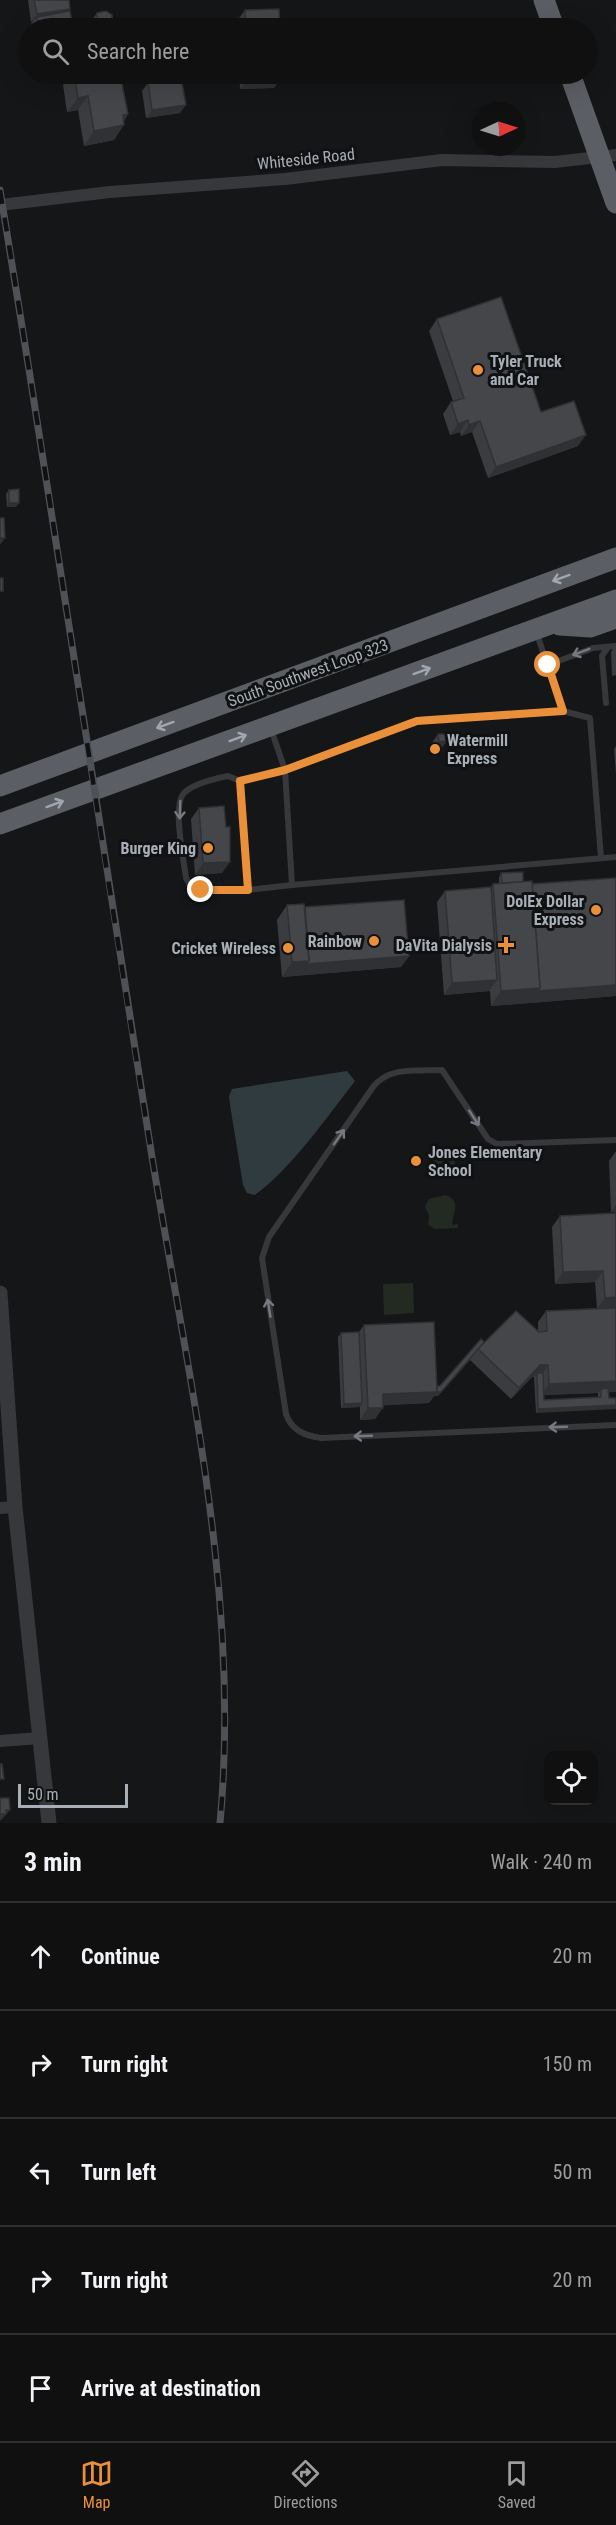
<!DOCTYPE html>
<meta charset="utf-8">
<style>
body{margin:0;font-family:"Roboto Condensed",sans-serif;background:#1e1e1f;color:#f1f3f6}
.controls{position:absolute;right:18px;bottom:18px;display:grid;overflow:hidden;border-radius:12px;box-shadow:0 6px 24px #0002}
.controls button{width:54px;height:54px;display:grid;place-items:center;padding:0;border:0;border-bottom:2px solid #303031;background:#101011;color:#f1f3f6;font:30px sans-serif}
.compass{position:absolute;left:472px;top:102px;width:54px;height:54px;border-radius:50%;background:#101011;box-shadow:0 6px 24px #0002;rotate:86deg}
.scale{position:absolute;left:18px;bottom:15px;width:110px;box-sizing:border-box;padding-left:6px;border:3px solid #a8afb7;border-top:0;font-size:16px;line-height:21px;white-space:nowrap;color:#a8afb7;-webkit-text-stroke:4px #101112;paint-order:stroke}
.stop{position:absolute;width:18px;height:18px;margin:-14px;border:4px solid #eb903a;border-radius:50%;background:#fff}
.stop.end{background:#eb903a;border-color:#fff;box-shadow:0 2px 6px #0008}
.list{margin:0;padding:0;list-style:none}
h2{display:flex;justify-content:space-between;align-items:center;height:78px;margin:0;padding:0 24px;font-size:26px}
h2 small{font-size:20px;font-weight:400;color:#9c9d9f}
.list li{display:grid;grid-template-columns:39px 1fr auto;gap:18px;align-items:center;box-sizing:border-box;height:108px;padding:0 24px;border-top:2px solid #303031}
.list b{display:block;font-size:22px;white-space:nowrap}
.list em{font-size:20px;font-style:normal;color:#9c9d9f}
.icon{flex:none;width:33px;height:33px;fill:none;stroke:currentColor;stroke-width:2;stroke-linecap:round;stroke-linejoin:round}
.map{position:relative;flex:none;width:616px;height:1823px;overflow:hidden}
.search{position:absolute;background:#101011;box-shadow:0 6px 24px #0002;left:18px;right:18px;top:18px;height:66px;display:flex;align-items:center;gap:15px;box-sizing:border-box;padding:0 21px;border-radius:33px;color:#9c9d9f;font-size:22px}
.sheet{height:618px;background:#101011}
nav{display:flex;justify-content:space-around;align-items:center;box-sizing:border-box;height:84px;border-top:2px solid #303031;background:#101011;font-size:16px;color:#9c9d9f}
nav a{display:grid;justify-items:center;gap:3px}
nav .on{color:#eb903a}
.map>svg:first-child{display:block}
.green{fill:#222a22}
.water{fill:#2f3b3f}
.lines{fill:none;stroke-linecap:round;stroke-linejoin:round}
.service{stroke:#36383c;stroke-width:6}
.minor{stroke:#36383c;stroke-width:12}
.tertiary{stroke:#36383c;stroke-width:15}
.trunk{stroke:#5b5e64;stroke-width:21}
.rail-casing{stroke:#4e5155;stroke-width:7}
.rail{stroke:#101112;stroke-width:4.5;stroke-dasharray:14;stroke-linecap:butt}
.wall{fill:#3a3c40;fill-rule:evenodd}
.shaded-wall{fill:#303134}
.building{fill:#44464a;stroke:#303134;stroke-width:1.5}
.oneway{stroke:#a0a7af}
.oneway2{stroke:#757980}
.route{stroke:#eb903a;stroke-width:8}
.poi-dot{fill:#eb903a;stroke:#101112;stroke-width:2}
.labels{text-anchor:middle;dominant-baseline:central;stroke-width:6;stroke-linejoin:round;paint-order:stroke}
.street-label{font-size:16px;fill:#a8afb7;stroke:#101112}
.poi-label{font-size:16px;font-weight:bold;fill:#a8afb7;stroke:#101112;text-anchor:end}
</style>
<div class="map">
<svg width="616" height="1823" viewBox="0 0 616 1823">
<rect width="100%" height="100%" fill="#151617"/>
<g class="green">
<path d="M 440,1146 L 452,1148 L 455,1163 L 462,1172 L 454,1173 L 452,1176 C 439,1177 434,1174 432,1160 Z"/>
<path d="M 445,1195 C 462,1200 453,1212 452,1225 L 458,1224 L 458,1228 L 434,1229 L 428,1224 L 429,1216 L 425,1206 L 429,1199 Z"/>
<path d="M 413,1283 L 414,1313 L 384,1315 L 383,1284 Z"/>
</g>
<path class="water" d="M 347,1071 L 355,1081 C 327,1117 291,1169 255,1195 L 247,1193 L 243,1185 L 230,1105 L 229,1096 L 232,1089 Z"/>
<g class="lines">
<g class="service">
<path d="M 537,634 L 563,711"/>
<path d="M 548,665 L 593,648 L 616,646"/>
<path d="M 606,703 L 602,656 L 608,647"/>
<path d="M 271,729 L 285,770 L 292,885 L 616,857"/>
<path d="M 240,781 L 228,776 C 216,778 193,784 184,793 C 172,805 184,861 186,878 L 191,887 L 201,890 L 248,890"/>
<path d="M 292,885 L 248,890 L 240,781 L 285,770 L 408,723 L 425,719 L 563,711 L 590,718 L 601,858"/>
<path d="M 616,1140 L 497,1144 L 488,1139 L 442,1070 C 418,1071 389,1066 373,1087 L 269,1237 L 262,1258 L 286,1414 C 291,1430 305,1436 321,1438 L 616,1425"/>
</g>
<g class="minor">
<path d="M 0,205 L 110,192 L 285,179 L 442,160 L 555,162 L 616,155"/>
<path d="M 0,1508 L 15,1507"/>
<path d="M 0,1741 L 40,1738"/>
</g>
<path class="tertiary" d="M 0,1293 L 15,1507 L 49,1823"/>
<g class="trunk">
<path d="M 544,0 L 554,28"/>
<path d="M 570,74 L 616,203"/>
<path d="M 560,625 L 590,627 L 616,618"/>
<path d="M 0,786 L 616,558"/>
<path d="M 0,824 L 616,600"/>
</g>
<g class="rail-casing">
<path id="rail" d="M 0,190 C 53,512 100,835 152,1157 C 188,1377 241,1599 220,1823"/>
</g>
<use href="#rail" class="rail"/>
</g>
<g class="wall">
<path d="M 28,0 L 69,0 L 70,9 L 68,12 L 73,28 L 32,28 L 31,24 L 33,21 L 31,22 Z"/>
<path d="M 245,10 L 280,28 L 237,28 L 237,21 Z"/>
<path d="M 97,13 L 113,25 L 119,28 L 86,28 Z"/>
<path d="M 71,74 L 120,74 L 128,114 L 124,121 L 114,140 L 84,146 L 78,110 L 67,112 L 63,85 Z"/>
<path d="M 239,74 L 282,74 L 274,88 L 240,89 Z"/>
<path d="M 148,83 L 180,113 L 146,118 L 142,91 Z"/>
<path d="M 437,319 L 541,412 L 578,446 L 488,478 L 472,432 L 461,436 L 460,432 L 450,435 L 443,414 L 451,402 L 453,401 L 429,331 Z"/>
<path d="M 9,490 L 16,507 L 7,507 L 6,494 Z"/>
<path d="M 616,644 L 616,675 L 612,676 L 611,652 Z"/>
<path d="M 438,734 L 446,734 L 439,752 L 431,753 L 430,746 Z"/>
<path d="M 616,746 L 616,774 L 614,749 Z"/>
<path d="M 199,808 L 226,827 L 222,873 L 195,875 L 191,819 Z"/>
<path d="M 501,873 L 532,884 L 616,996 L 491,1006 L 490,991 L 444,995 L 437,902 L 445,891 L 491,887 L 493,884 L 499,884 L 499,877 Z"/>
<path d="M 287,905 L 305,907 L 409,956 L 401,967 L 282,977 L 277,920 Z"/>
<path d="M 616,1151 L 616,1212 L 611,1212 L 609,1161 Z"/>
<path d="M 616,1213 L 616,1392 L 608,1392 L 609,1398 L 536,1413 L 534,1377 L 532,1377 L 511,1399 L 470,1360 L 438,1396 L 434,1396 L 429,1403 L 383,1405 L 375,1419 L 360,1420 L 360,1407 L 341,1408 L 338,1337 L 341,1333 L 359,1332 L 364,1325 L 437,1386 L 440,1386 L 484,1342 L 538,1331 L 538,1322 L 546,1311 L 597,1308 L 595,1282 L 555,1284 L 552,1227 L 560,1216 ZM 598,1393 L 598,1398 L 544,1400 L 544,1395 Z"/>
</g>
<g class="shaded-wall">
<path d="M 70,9 L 64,17 L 37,17 L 33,21 L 31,22 L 37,14 Z"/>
<path d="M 282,77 L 274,88 L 240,89 L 248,78 Z"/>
<path d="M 88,96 L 78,110 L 67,112 L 78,98 Z"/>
<path d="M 186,105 L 180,113 L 146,118 L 152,110 Z"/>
<path d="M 128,114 L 120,126 L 124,125 L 114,140 L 84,146 L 94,131 L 123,115 Z"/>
<path d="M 468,420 L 460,432 L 450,435 L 458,424 Z"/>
<path d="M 480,421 L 472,432 L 461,436 L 469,425 Z"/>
<path d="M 586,435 L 578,446 L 488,478 L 496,467 Z"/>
<path d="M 9,503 L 19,503 L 16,507 L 7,507 Z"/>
<path d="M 0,538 L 5,538 L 0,545 Z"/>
<path d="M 447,741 L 439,752 L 431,753 L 439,742 Z"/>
<path d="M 230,862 L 222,873 L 195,875 L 203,863 Z"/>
<path d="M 409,956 L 401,967 L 282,977 L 292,962 Z"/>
<path d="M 497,980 L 489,991 L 444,995 L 452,983 Z"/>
<path d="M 616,985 L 616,996 L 491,1006 L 501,991 L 540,988 Z"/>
<path d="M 616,1205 L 616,1212 L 611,1212 Z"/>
<path d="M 603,1271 L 595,1282 L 555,1284 L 563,1272 Z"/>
<path d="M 616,1297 L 616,1309 L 597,1309 L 605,1298 Z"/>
<path d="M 472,1356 L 438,1396 L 434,1396 L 429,1403 L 375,1406 L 383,1394 L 437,1392 Z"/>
<path d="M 540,1365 L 548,1365 L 540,1377 L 537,1373 L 534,1377 L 532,1377 L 511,1399 L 519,1388 Z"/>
<path d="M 616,1381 L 616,1392 L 601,1393 L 601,1389 L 598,1393 L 541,1395 L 549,1384 Z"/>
<path d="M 362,1403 L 360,1407 L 341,1408 L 344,1404 Z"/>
<path d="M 616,1405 L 616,1409 L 536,1413 L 538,1409 Z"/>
<path d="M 368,1408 L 383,1408 L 375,1419 L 360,1420 Z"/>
<path d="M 6,1810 L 10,1810 L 4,1817 L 0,1821 L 0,1814 Z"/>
</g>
<g class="building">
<path d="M 34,0 L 69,0 L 70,9 L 37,14 Z"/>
<path d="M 279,9 L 280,28 L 246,28 L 245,10 Z"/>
<path d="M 70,11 L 73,28 L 39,28 L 37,17 Z"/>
<path d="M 106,11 L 112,15 L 113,25 L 119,24 L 119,28 L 94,28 L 99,28 L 97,13 Z"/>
<path d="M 74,74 L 120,74 L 128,114 L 123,115 L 124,125 L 94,131 L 88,96 L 78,98 Z"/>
<path d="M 247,74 L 282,74 L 282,77 L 248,78 Z"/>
<path d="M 181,78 L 186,105 L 152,110 L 148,83 Z"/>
<path d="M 501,297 L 541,412 L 574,401 L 586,435 L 496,467 L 480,421 L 469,425 L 468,420 L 458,424 L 451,402 L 464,398 L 437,319 Z"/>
<path d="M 19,489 L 19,503 L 9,503 L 9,490 Z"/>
<path d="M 0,518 L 4,518 L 5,538 L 0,538 Z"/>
<rect x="0" y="578" width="3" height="13"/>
<path d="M 438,734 L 446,734 L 447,741 L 439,742 Z"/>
<path d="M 224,806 L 226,827 L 230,827 L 230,862 L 203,863 L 199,808 Z"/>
<path d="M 523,872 L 523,882 L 502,883 L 501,873 Z"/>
<path d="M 616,878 L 616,985 L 538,991 L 540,988 L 532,884 Z"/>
<path d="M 532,881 L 540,988 L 501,991 L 493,884 Z"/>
<path d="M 491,887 L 497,980 L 452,983 L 445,891 Z"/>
<path d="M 404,900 L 409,956 L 306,964 L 309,961 L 305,907 Z"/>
<path d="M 304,904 L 309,961 L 292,962 L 287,905 Z"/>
<path d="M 616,1213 L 616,1297 L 605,1298 L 603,1271 L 563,1272 L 560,1216 Z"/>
<path d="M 616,1308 L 616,1381 L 549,1384 L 548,1365 L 540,1365 L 519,1388 L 478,1349 L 516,1311 L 539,1332 L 547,1331 L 546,1311 Z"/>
<path d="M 434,1322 L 437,1392 L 383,1394 L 383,1408 L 368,1408 L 364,1325 Z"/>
<path d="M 359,1332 L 362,1403 L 344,1404 L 341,1333 Z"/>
<path d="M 481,1339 L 484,1342 L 441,1392 L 437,1392 L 437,1386 L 440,1386 Z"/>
<path d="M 537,1373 L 543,1373 L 544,1400 L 601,1397 L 601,1389 L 608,1388 L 609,1398 L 616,1398 L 616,1405 L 538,1409 Z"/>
<path d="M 0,1764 L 2,1764 L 4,1779 L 0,1779 Z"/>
<path d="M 0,1798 L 9,1798 L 10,1810 L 6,1810 L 6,1814 L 0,1814 Z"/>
</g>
<defs><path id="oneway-shaft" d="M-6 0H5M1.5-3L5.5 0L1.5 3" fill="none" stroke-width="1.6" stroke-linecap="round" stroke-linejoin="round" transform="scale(1.5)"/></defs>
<g class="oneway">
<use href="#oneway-shaft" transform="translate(561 578) rotate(160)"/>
<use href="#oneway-shaft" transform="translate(422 671) rotate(-20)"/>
<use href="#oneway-shaft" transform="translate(165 725) rotate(160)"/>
<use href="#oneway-shaft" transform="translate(238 738) rotate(-20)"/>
<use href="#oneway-shaft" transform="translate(55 804) rotate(-20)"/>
</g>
<g class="oneway2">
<use href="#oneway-shaft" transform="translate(581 652) rotate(159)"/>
<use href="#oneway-shaft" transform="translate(180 810) rotate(92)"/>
<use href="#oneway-shaft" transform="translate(474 1118) rotate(57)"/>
<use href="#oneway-shaft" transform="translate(339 1137) rotate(-55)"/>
<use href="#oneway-shaft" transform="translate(269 1308) rotate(-99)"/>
<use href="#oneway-shaft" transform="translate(558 1427) rotate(178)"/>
<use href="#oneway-shaft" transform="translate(363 1436) rotate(178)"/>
</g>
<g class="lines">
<path class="route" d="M 201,890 L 248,890 L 240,781 L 285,770 L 417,721 L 563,711 L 548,665"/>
</g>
<g class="poi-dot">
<circle cx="478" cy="370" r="6"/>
<circle cx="435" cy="749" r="6"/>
<circle cx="208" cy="848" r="6"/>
<circle cx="596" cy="910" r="6"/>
<circle cx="374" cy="941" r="6"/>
<path d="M503 936h6v6h6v6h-6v6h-6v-6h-6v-6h6z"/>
<circle cx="288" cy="948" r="6"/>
<circle cx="416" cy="1161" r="6"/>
</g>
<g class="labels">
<g class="street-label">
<text transform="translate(306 159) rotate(-6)">Whiteside Road</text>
<text transform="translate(308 673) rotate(-20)">South Southwest Loop 323</text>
</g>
<g class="poi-label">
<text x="490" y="361" text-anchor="start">Tyler Truck<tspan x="490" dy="18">and Car</tspan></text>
<text x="447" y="740" text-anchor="start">Watermill<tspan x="447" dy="18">Express</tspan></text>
<text x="196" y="848">Burger King</text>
<text x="584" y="901">DolEx Dollar<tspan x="584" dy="18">Express</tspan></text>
<text x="362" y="941">Rainbow</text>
<text x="492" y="945">DaVita Dialysis</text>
<text x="276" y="948">Cricket Wireless</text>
<text x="428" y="1152" text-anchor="start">Jones Elementary<tspan x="428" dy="18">School</tspan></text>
</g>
</g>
</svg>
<div class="controls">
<button><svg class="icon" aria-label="locate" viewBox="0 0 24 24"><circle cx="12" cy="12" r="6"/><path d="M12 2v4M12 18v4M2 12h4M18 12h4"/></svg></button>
</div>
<svg class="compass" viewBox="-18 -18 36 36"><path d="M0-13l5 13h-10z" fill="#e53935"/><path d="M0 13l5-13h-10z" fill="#9c9d9f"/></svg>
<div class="scale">50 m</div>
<div class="stop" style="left:548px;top:665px"></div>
<div class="stop end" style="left:201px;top:890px"></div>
<div class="search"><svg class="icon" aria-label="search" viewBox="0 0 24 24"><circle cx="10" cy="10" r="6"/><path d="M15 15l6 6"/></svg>Search here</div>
</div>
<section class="sheet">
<h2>3 min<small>Walk · 240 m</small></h2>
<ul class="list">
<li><svg class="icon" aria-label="ahead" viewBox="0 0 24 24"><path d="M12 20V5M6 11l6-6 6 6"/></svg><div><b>Continue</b></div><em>20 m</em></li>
<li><svg class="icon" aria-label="right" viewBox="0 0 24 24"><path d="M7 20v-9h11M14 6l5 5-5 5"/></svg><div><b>Turn right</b></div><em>150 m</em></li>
<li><svg class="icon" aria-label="left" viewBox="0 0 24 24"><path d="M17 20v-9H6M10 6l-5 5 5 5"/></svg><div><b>Turn left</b></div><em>50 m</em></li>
<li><svg class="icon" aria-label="right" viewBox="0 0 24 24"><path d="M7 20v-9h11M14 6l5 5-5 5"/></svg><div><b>Turn right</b></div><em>20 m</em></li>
<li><svg class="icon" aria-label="arrive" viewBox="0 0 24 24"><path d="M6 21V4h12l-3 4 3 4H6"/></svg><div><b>Arrive at destination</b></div></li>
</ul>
</section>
<nav>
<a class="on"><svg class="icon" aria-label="map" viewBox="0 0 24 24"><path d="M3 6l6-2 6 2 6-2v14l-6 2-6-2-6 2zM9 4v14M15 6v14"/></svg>Map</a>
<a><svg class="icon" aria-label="directions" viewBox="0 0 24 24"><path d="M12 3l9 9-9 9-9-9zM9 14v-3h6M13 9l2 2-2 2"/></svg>Directions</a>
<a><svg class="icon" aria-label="saved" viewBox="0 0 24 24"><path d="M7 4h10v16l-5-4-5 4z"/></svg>Saved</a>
</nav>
